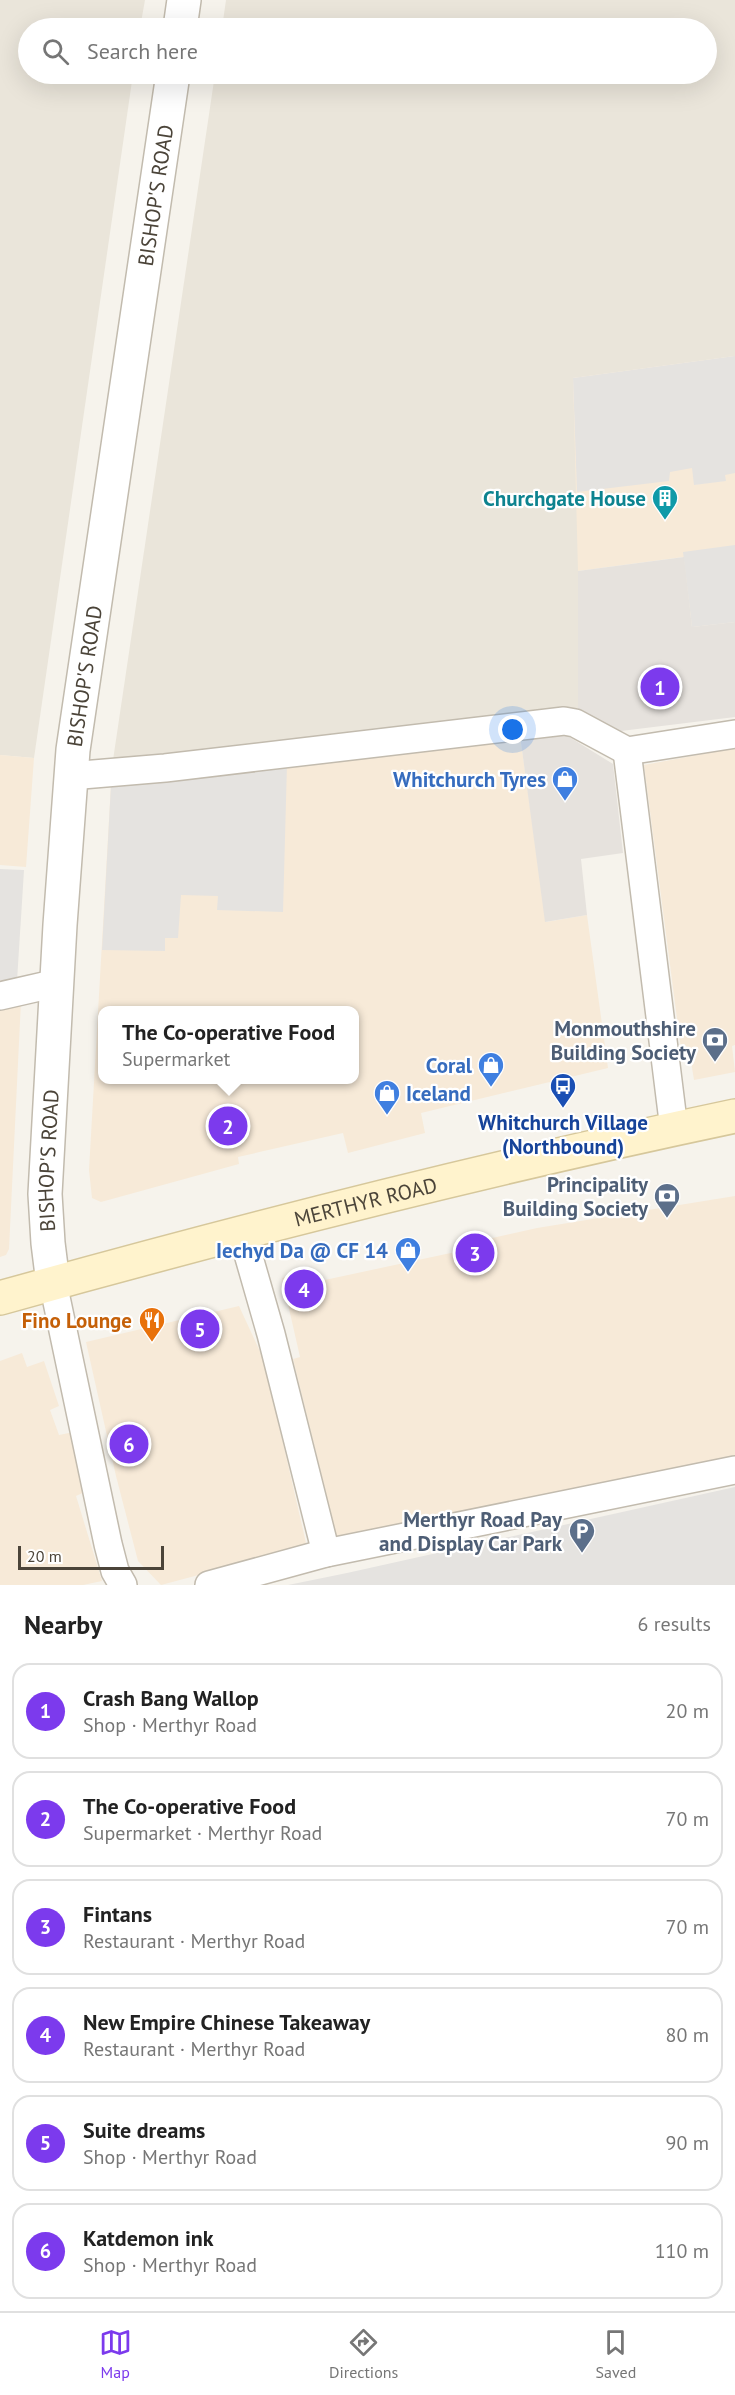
<!DOCTYPE html>
<meta charset="utf-8">
<style>
body{margin:0;font-family:"PT Sans",sans-serif;background:#f6f6f6;color:#222}
.scale{position:absolute;left:18px;bottom:15px;width:146px;box-sizing:border-box;padding-left:6px;border:3px solid #4b4439;border-top:0;font-size:16px;line-height:21px;white-space:nowrap;color:#4b4439;-webkit-text-stroke:4px #fff;paint-order:stroke}
.you{position:absolute;left:513px;top:730px;width:21px;height:21px;margin:-15px;border:4px solid #fff;border-radius:50%;background:#1a73e8;box-shadow:0 0 0 9px #1a73e833}
.badge{display:grid;place-items:center;width:39px;height:39px;border-radius:50%;background:#7c3aed;color:#fff;font-size:20px;font-weight:700}
.pin{position:absolute;translate:-50% -50%;border:3px solid #fff;box-shadow:0 2px 6px #0006}
.popup{position:absolute;left:98px;top:1006px;width:261px;height:78px;box-sizing:border-box;display:grid;place-content:center;border-radius:12px;background:#fff;filter:drop-shadow(0 2px 4px #0005);font-size:20px;white-space:nowrap;color:#767676}
.popup b{font-size:22px;color:#222}
.popup::after{content:'';position:absolute;left:50%;top:100%;margin-left:-12px;border:12px solid transparent;border-top-color:#fff}
.list{margin:0;padding:0;list-style:none}
h2{display:flex;justify-content:space-between;align-items:center;height:78px;margin:0;padding:0 24px;font-size:26px}
h2 small{font-size:20px;font-weight:400;color:#767676}
.list li{display:grid;grid-template-columns:39px 1fr auto;gap:18px;align-items:center;box-sizing:border-box;height:96px;margin:0 12px 12px;padding:0 12px;border:2px solid #e0e0e0;border-radius:18px}
.list b{display:block;font-size:22px;white-space:nowrap}
.list p{margin:0;font-size:20px;white-space:nowrap;color:#767676}
.list em{font-size:20px;font-style:normal;color:#767676}
.icon{flex:none;width:33px;height:33px;fill:none;stroke:currentColor;stroke-width:2;stroke-linecap:round;stroke-linejoin:round}
.map{position:relative;flex:none;width:735px;height:1585px;overflow:hidden}
.search{position:absolute;background:#fff;box-shadow:0 6px 24px #0002;left:18px;right:18px;top:18px;height:66px;display:flex;align-items:center;gap:15px;box-sizing:border-box;padding:0 21px;border-radius:33px;color:#767676;font-size:22px}
.sheet{height:726px;background:#fff}
nav{display:flex;justify-content:space-around;align-items:center;box-sizing:border-box;height:84px;border-top:2px solid #e0e0e0;background:#fff;font-size:16px;color:#767676}
nav a{display:grid;justify-items:center;gap:3px}
nav .on{color:#7c3aed}
.map>svg:first-child{display:block}
.residential{fill:#eae5da}
.commercial{fill:#f7ead8;fill-rule:evenodd}
.industrial{fill:#e6e2dd}
.parking{fill:#e5e3e0}
.lines{fill:none;stroke-linecap:round;stroke-linejoin:round}
.lane-casing{stroke:#c2bbae;stroke-width:30}
.street-casing{stroke:#c2bbae;stroke-width:36}
.secondary-casing{stroke:#d6c79b;stroke-width:36}
.lane{stroke:#fff;stroke-width:27}
.street{stroke:#fff;stroke-width:33}
.secondary{stroke:#fff3cd;stroke-width:33}
.labels{text-anchor:middle;dominant-baseline:central;stroke-width:4.5;stroke-linejoin:round;paint-order:stroke}
.street-label{font-size:21px;fill:#4b4439;stroke:#fff}
.culture-label{font-size:21px;font-weight:bold;fill:#0d838f;stroke:#fff;text-anchor:end}
.shop-label{font-size:21px;font-weight:bold;fill:#366cbe;stroke:#fff;text-anchor:end}
.service-label{font-size:21px;font-weight:bold;fill:#4e5e75;stroke:#fff;text-anchor:end}
.transit-label{font-size:21px;font-weight:bold;fill:#164399;stroke:#fff}
.food-label{font-size:21px;font-weight:bold;fill:#c56008;stroke:#fff;text-anchor:end}
</style>
<div class="map">
<svg width="735" height="1585" viewBox="0 0 735 1585">
<rect width="100%" height="100%" fill="#f6f3ec"/>
<g class="residential">
<path d="M 0,0 L 145,0 L 140,28 L 28,28 L 28,74 L 133,74 L 34,758 L 0,755 Z"/>
<path d="M 226,0 L 735,0 L 735,356 L 573,378 L 579,541 L 578,708 L 113,760 L 215,74 L 706,74 L 706,28 L 222,28 Z"/>
</g>
<g class="commercial">
<path d="M 735,356 L 735,622 L 692,627 L 683,557 L 578,571 L 573,378 Z"/>
<path d="M 520,735 L 546,922 L 587,915 L 608,1068 L 421,1113 L 425,1133 L 348,1153 L 343,1133 L 238,1157 L 239,1164 L 101,1202 L 92,1198 L 89,1170 L 111,785 ZM 102,1010 L 354,1010 L 354,1080 L 102,1080 Z"/>
<path d="M 735,748 L 735,1045 L 732,1046 L 735,1072 L 694,1080 L 689,1049 L 681,1049 L 644,765 Z"/>
<path d="M 0,755 L 34,758 L 26,867 L 0,865 Z"/>
<path d="M 21,1001 L 9,1249 L 6,1255 L 0,1257 L 0,1006 Z"/>
<path d="M 735,1196 L 735,1458 L 337,1538 L 293,1359 L 300,1357 L 282,1278 L 317,1270 L 320,1281 L 488,1245 L 488,1239 L 537,1228 Z"/>
<path d="M 239,1306 L 264,1360 L 306,1543 L 304,1547 L 161,1585 L 138,1561 L 116,1476 L 86,1342 Z"/>
<path d="M 22,1353 L 27,1367 L 44,1361 L 59,1406 L 50,1410 L 59,1435 L 74,1432 L 87,1491 L 76,1496 L 102,1581 L 83,1585 L 0,1585 L 0,1361 Z"/>
</g>
<g class="industrial">
<path d="M 684,557 L 692,627 L 735,622 L 735,717 L 621,731 L 609,729 L 579,712 L 578,708 L 578,571 Z"/>
<path d="M 565,729 L 566,735 L 613,764 L 623,853 L 581,859 L 587,915 L 545,922 L 520,735 Z"/>
</g>
<g class="parking">
<path d="M 735,356 L 735,473 L 725,475 L 726,481 L 694,485 L 692,468 L 670,472 L 669,481 L 577,492 L 573,378 Z"/>
<path d="M 735,545 L 735,622 L 692,627 L 683,552 Z"/>
<path d="M 287,764 L 283,912 L 217,910 L 218,896 L 181,895 L 178,938 L 165,938 L 165,951 L 102,950 L 111,785 Z"/>
<path d="M 0,869 L 24,870 L 17,981 L 0,980 Z"/>
<path d="M 735,1487 L 735,1585 L 288,1585 L 347,1573 Z"/>
</g>
<g class="lines">
<g class="lane-casing">
<g id="lane">
<path d="M 627,751 L 674,1129"/>
<path d="M 70,776 L 165,768 L 564,721 L 575,723 L 627,751 L 735,734"/>
<path d="M 0,996 L 57,983"/>
<path d="M 242,1233 L 271,1334 L 326,1553"/>
<path d="M 53,1283 L 108,1544 L 115,1571 L 123,1585"/>
<path d="M 209,1585 L 326,1553 L 735,1470"/>
</g>
</g>
<g class="street-casing">
<g id="street">
<path d="M 180,28 L 184,0"/>
<path id="s1" d="M 53,1283 L 48,1243 L 45,1194 L 60,925 L 73,750 L 173,74"/>
</g>
</g>
<g class="secondary-casing">
<g id="secondary">
<path id="s2" d="M 0,1298 C 243,1230 488,1168 735,1116"/>
</g>
</g>
<use href="#lane" class="lane"/>
<use href="#street" class="street"/>
<use href="#secondary" class="secondary"/>
</g>
<defs>
<g id="building-pin" transform="scale(1.35)"><path d="M0 17L-7.5 6A9.5 9.5 0 1 1 7.5 6Z" fill="#0f9aa8" stroke="#fff"/><path d="M-4-6H4V6H1V3H-1V6H-4ZM-2.5-4.3h1.7v1.8h-1.7ZM.8-4.3h1.7v1.8H.8ZM-2.5-1h1.7V.8h-1.7ZM.8-1h1.7V.8H.8Z" fill="#fff"/></g>
<g id="shop-pin" transform="scale(1.35)"><path d="M0 17L-7.5 6A9.5 9.5 0 1 1 7.5 6Z" fill="#3f7fe0" stroke="#fff"/><path d="M-5-2.5h2.3a2.7 3.5 0 0 1 5.4 0H5L5.5 6h-11ZM-1.5-2.5h3a1.5 2.3 0 0 0-3 0Z" fill="#fff"/></g>
<g id="bank-pin" transform="scale(1.35)"><path d="M0 17L-7.5 6A9.5 9.5 0 1 1 7.5 6Z" fill="#5c6f8a" stroke="#fff"/><path d="M-6-4H6V4H-6ZM0-2.3a2.3 2.3 0 1 0 0 4.6a2.3 2.3 0 1 0 0-4.6Z" fill="#fff"/></g>
<g id="bus-pin" transform="scale(1.35)"><path d="M0 17L-7.5 6A9.5 9.5 0 1 1 7.5 6Z" fill="#1a4fb4" stroke="#fff"/><path d="M-5-6H5V4H4V6H2V4H-2V6H-4V4H-5ZM-3.5-4V0h7V-4ZM-3.5 1.2v1.5H-2V1.2ZM2 1.2v1.5H3.5V1.2Z" fill="#fff"/></g>
<g id="restaurant-pin" transform="scale(1.35)"><path d="M0 17L-7.5 6A9.5 9.5 0 1 1 7.5 6Z" fill="#e8710a" stroke="#fff"/><path d="M-5-6h1v4h1v-4h1v4h1v-4h1v5L-1.5 .5V6h-2V.5L-5-1ZM5-6V6H3V1.5H1.5Q1.5-4 5-6Z" fill="#fff"/></g>
<g id="parking-pin" transform="scale(1.35)"><path d="M0 17L-7.5 6A9.5 9.5 0 1 1 7.5 6Z" fill="#5c6f8a" stroke="#fff"/><path d="M-3.5-5.5H1a3.5 3.5 0 0 1 0 7H-1V5.5H-3.5ZM-1-3.4V-.6H.8a1.4 1.4 0 0 0 0-2.8Z" fill="#fff"/></g>
</defs>
<g fill-rule="evenodd">
<use href="#building-pin" x="665" y="498"/>
<use href="#shop-pin" x="565" y="779"/>
<use href="#bank-pin" x="715" y="1040"/>
<use href="#shop-pin" x="491" y="1065"/>
<use href="#bus-pin" x="563" y="1086"/>
<use href="#shop-pin" x="387" y="1093"/>
<use href="#bank-pin" x="667" y="1196"/>
<use href="#shop-pin" x="408" y="1250"/>
<use href="#restaurant-pin" x="152" y="1320"/>
<use href="#parking-pin" x="582" y="1531"/>
</g>
<g class="labels">
<g class="street-label">
<text stroke="none"><textPath href="#s1" startOffset="1095">BISHOP'S ROAD</textPath></text>
<text stroke="none"><textPath href="#s1" startOffset="609">BISHOP'S ROAD</textPath></text>
<text stroke="none"><textPath href="#s1" startOffset="123">BISHOP'S ROAD</textPath></text>
<text stroke="none"><textPath href="#s2" startOffset="378">MERTHYR ROAD</textPath></text>
</g>
<g class="culture-label">
<text x="646" y="498">Churchgate House</text>
</g>
<g class="shop-label">
<text x="546" y="779">Whitchurch Tyres</text>
<text x="472" y="1065">Coral</text>
<text x="406" y="1093" text-anchor="start">Iceland</text>
<text x="388" y="1250">Iechyd Da @ CF 14</text>
</g>
<g class="service-label">
<text x="696" y="1028">Monmouthshire<tspan x="696" dy="24">Building Society</tspan></text>
<text x="648" y="1184">Principality<tspan x="648" dy="24">Building Society</tspan></text>
<text x="562" y="1519">Merthyr Road Pay<tspan x="562" dy="24">and Display Car Park</tspan></text>
</g>
<g class="transit-label">
<text x="563" y="1122">Whitchurch Village<tspan x="563" dy="24">(Northbound)</tspan></text>
</g>
<g class="food-label">
<text x="132" y="1320">Fino Lounge</text>
</g>
</g>
</svg>
<div class="scale">20 m</div>
<div class="you"></div>
<div class="pin badge" style="left:660px;top:687px">1</div>
<div class="pin badge" style="left:228px;top:1126px">2</div>
<div class="popup"><b>The Co-operative Food</b>Supermarket</div>
<div class="pin badge" style="left:475px;top:1253px">3</div>
<div class="pin badge" style="left:304px;top:1289px">4</div>
<div class="pin badge" style="left:200px;top:1329px">5</div>
<div class="pin badge" style="left:129px;top:1444px">6</div>
<div class="search"><svg class="icon" aria-label="search" viewBox="0 0 24 24"><circle cx="10" cy="10" r="6"/><path d="M15 15l6 6"/></svg>Search here</div>
</div>
<section class="sheet">
<h2>Nearby<small>6 results</small></h2>
<ul class="list">
<li><span class="badge">1</span><div><b>Crash Bang Wallop</b><p>Shop · Merthyr Road</p></div><em>20 m</em></li>
<li><span class="badge">2</span><div><b>The Co-operative Food</b><p>Supermarket · Merthyr Road</p></div><em>70 m</em></li>
<li><span class="badge">3</span><div><b>Fintans</b><p>Restaurant · Merthyr Road</p></div><em>70 m</em></li>
<li><span class="badge">4</span><div><b>New Empire Chinese Takeaway</b><p>Restaurant · Merthyr Road</p></div><em>80 m</em></li>
<li><span class="badge">5</span><div><b>Suite dreams</b><p>Shop · Merthyr Road</p></div><em>90 m</em></li>
<li><span class="badge">6</span><div><b>Katdemon ink</b><p>Shop · Merthyr Road</p></div><em>110 m</em></li>
</ul>
</section>
<nav>
<a class="on"><svg class="icon" aria-label="map" viewBox="0 0 24 24"><path d="M3 6l6-2 6 2 6-2v14l-6 2-6-2-6 2zM9 4v14M15 6v14"/></svg>Map</a>
<a><svg class="icon" aria-label="directions" viewBox="0 0 24 24"><path d="M12 3l9 9-9 9-9-9zM9 14v-3h6M13 9l2 2-2 2"/></svg>Directions</a>
<a><svg class="icon" aria-label="saved" viewBox="0 0 24 24"><path d="M7 4h10v16l-5-4-5 4z"/></svg>Saved</a>
</nav>
